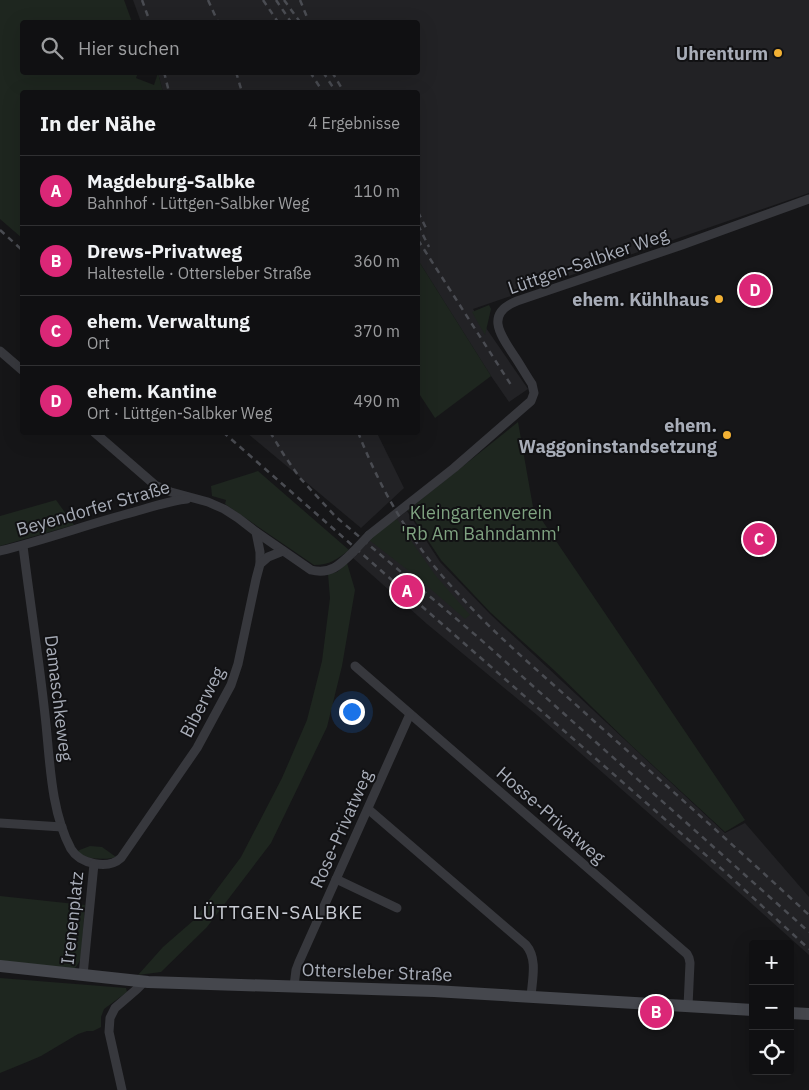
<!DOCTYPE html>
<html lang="de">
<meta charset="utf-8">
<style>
body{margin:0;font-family:"IBM Plex Sans",sans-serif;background:#19191b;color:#f1f3f6}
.controls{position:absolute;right:15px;bottom:15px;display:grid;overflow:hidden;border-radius:5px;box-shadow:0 5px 20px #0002}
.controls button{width:45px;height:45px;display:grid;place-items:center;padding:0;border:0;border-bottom:1px solid #303032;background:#101012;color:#f1f3f6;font:25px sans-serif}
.you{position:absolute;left:351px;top:711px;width:18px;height:18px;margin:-12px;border:4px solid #fff;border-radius:50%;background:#1a73e8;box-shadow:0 0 0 8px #1a73e833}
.badge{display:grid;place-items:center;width:32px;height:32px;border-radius:50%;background:#db2777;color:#fff;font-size:16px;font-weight:700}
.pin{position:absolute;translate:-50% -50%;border:2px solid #fff;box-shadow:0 1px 5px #0006}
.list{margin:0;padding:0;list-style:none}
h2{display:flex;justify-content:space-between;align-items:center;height:65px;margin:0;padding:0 20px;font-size:21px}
h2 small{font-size:16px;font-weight:400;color:#9c9d9f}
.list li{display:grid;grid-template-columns:32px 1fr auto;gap:15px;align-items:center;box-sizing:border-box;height:70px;padding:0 20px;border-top:1px solid #303032}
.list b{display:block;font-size:19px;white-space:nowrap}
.list p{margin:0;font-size:16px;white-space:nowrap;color:#9c9d9f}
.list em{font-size:16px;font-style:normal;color:#9c9d9f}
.icon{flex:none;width:28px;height:28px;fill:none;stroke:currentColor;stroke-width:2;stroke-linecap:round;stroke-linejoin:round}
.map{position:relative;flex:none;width:809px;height:1090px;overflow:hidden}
.search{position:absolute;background:#101012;box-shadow:0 5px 20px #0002;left:20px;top:20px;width:400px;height:55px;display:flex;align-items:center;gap:12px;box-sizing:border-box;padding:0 18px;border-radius:5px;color:#9c9d9f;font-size:19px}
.panel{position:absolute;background:#101012;box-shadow:0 5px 20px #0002;left:20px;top:90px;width:400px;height:345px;border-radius:5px}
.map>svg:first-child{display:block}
.built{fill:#222225}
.green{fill:#1e261f}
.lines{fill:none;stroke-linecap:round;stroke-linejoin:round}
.street{stroke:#37383d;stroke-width:9}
.secondary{stroke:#45474d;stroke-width:12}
.rail{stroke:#4a4c52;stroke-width:2.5;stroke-dasharray:6 5;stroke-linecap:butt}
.street-bridge{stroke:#37383d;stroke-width:9}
.poi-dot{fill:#f2b134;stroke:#111113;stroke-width:2}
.labels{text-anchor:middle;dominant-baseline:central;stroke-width:4;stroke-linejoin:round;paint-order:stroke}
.poi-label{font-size:18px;font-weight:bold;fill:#a8adb8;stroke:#111113;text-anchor:end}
.street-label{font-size:18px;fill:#a8adb8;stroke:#111113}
.park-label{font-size:18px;fill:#7fa381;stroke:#111113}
.neighbourhood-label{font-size:19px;letter-spacing:1px;fill:#c9ccd4;stroke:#111113}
</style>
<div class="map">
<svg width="809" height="1090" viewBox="0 0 809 1090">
<rect width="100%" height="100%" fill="#161618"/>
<g class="built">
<path d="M 133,0 L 809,0 L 809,193 L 473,309 L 528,389 L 509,402 L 491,376 L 418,260 L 418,92 L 163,92 L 158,73 L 418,72 L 418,22 L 141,22 Z"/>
<path d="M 247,433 L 377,433 L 404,488 L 361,528 Z"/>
<path d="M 407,511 L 440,562 L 490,614 L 725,833 L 745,823 L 809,897 L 809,955 L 743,896 L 537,715 L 427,624 L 353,558 L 368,541 Z"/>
</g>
<g class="green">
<path d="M 0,0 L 124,0 L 132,22 L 22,22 L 22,72 L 138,73 L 136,78 L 154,85 L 158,73 L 163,92 L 22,92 L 22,238 L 0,219 Z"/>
<path d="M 418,260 L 491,376 L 435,418 L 418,392 Z"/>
<path d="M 489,305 L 491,309 L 485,335 L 472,312 Z"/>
<path d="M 518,422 L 533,507 L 745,820 L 725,832 L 632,746 L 555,671 L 490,612 L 441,560 L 408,510 Z"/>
<path d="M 258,471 L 349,550 C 337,559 330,565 314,565 L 225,504 L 226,500 L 212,496 L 211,486 Z"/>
<path d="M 56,500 L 74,525 L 0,546 L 0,516 Z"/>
<path d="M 397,519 L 414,545 L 436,576 L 470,615 L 465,619 L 418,578 L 369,540 L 381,529 Z"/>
<path d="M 347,563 L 355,590 L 342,666 L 327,727 L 271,843 L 207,927 L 161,972 L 138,975 L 163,947 L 194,920 L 241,857 L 282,778 L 307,720 L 322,661 L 330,598 L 328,574 L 337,572 Z"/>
<path d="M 90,846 L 102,847 L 116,857 C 109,860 91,859 83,856 C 81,855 79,853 77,851 Z"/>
<path d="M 0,896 L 85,905 L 81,958 C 79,962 78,965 74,969 L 0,962 Z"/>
<path d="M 0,978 L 126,988 L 127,992 L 104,1009 L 101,1017 L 101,1027 L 93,1031 L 87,1031 L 78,1034 L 41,1056 L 27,1062 L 0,1073 Z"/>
</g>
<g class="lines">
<g class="street">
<path d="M 0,351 L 22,370"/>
<path d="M 94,432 L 155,485 L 171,492 L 208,502 L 224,509 L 238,518 L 256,532 L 311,570 C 330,575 340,565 353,552"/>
<path d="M 369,535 L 454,468 L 531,401 L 534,393 L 532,384 C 526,375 521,366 515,357 C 502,337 483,314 517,301 L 682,245 L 809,199"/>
<path d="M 23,546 C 30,602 39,659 45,715 C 50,758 50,810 71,849 C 80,864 108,870 121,858 L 197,748 L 231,685 L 238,664 L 256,579 L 260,564 L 260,552 L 256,532"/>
<path d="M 0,551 C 45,540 89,524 134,512 C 151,507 169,501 187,499"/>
<path d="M 260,564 L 268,557 L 283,551"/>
<path d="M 355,666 L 687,954 L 689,958 L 690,963 L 688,1006"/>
<path d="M 368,809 L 526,945 C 538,959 532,980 531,997"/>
<path d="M 0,823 L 62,827"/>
<path d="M 336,879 L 397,908"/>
<path d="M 83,975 L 94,864"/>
<path d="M 294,986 L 296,970 L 299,962 L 410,714"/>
<path d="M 122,1090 L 109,1032 L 110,1018 L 115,1008 L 137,989 L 141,985 L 142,981"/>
</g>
<g class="secondary">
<path d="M 0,966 L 148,982 L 434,991 L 753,1010"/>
<path d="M 790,1013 L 809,1014"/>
</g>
<g class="rail">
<path d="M 142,0 L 150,22"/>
<path d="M 208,0 L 218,22"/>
<path d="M 263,0 L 278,22"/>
<path d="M 276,0 L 291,22"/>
<path d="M 284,0 L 300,22"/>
<path d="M 300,0 L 309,22"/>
<path d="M 164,72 L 169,92"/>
<path d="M 236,72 L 242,92"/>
<path d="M 310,72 L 323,92"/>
<path d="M 323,72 L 336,92"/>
<path d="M 332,72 L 344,92"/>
<path d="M 418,212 L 427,230"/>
<path d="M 418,225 L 429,247"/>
<path d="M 0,230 L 22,250"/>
<path d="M 418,240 L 513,388"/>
<path d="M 223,432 L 724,871 L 809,949"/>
<path d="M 270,432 L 284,455 L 300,478 L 336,517 L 479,638 L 809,932"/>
<path d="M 358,432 C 380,489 411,542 452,587 C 495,636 547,678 595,722 C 667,786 739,850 809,915"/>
</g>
<path class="street-bridge" d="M 353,552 L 369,535"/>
</g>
<g class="poi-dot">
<circle cx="778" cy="53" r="5"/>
<circle cx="719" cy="299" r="5"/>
<circle cx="727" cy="435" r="5"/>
</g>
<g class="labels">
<g class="poi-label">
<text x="768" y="53">Uhrenturm</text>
<text x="709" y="299">ehem. Kühlhaus</text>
<text x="717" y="425">ehem.<tspan x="717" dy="21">Waggoninstandsetzung</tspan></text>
</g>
<g class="street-label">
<text transform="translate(588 261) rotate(-19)">Lüttgen-Salbker Weg</text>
<text transform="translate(93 508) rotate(-16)">Beyendorfer Straße</text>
<text transform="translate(59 698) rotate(83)">Damaschkeweg</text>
<text transform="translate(202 702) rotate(-63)">Biberweg</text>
<text transform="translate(551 815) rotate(41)">Hosse-Privatweg</text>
<text transform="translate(341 829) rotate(-66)">Rose-Privatweg</text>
<text transform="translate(72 918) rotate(-84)">Irenenplatz</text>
<text transform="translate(377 972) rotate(2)">Ottersleber Straße</text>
</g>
<g class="park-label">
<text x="481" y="512">Kleingartenverein<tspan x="481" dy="21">'Rb Am Bahndamm'</tspan></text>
</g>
<g class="neighbourhood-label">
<text x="278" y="912">LÜTTGEN-SALBKE</text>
</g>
</g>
</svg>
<div class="controls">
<button>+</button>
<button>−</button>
<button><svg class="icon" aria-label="locate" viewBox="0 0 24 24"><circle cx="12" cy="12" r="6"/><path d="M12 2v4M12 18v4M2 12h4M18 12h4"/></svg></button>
</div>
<div class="you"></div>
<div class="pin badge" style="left:407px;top:591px">A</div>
<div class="pin badge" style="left:656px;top:1012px">B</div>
<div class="pin badge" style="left:759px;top:539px">C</div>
<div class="pin badge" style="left:755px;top:290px">D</div>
<div class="search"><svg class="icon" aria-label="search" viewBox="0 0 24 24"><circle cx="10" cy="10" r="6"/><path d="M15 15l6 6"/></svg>Hier suchen</div>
<section class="panel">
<h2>In der Nähe<small>4 Ergebnisse</small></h2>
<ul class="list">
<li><span class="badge">A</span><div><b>Magdeburg-Salbke</b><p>Bahnhof · Lüttgen-Salbker Weg</p></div><em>110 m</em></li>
<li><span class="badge">B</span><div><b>Drews-Privatweg</b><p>Haltestelle · Ottersleber Straße</p></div><em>360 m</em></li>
<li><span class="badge">C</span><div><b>ehem. Verwaltung</b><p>Ort</p></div><em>370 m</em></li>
<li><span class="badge">D</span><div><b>ehem. Kantine</b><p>Ort · Lüttgen-Salbker Weg</p></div><em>490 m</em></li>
</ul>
</section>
</div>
